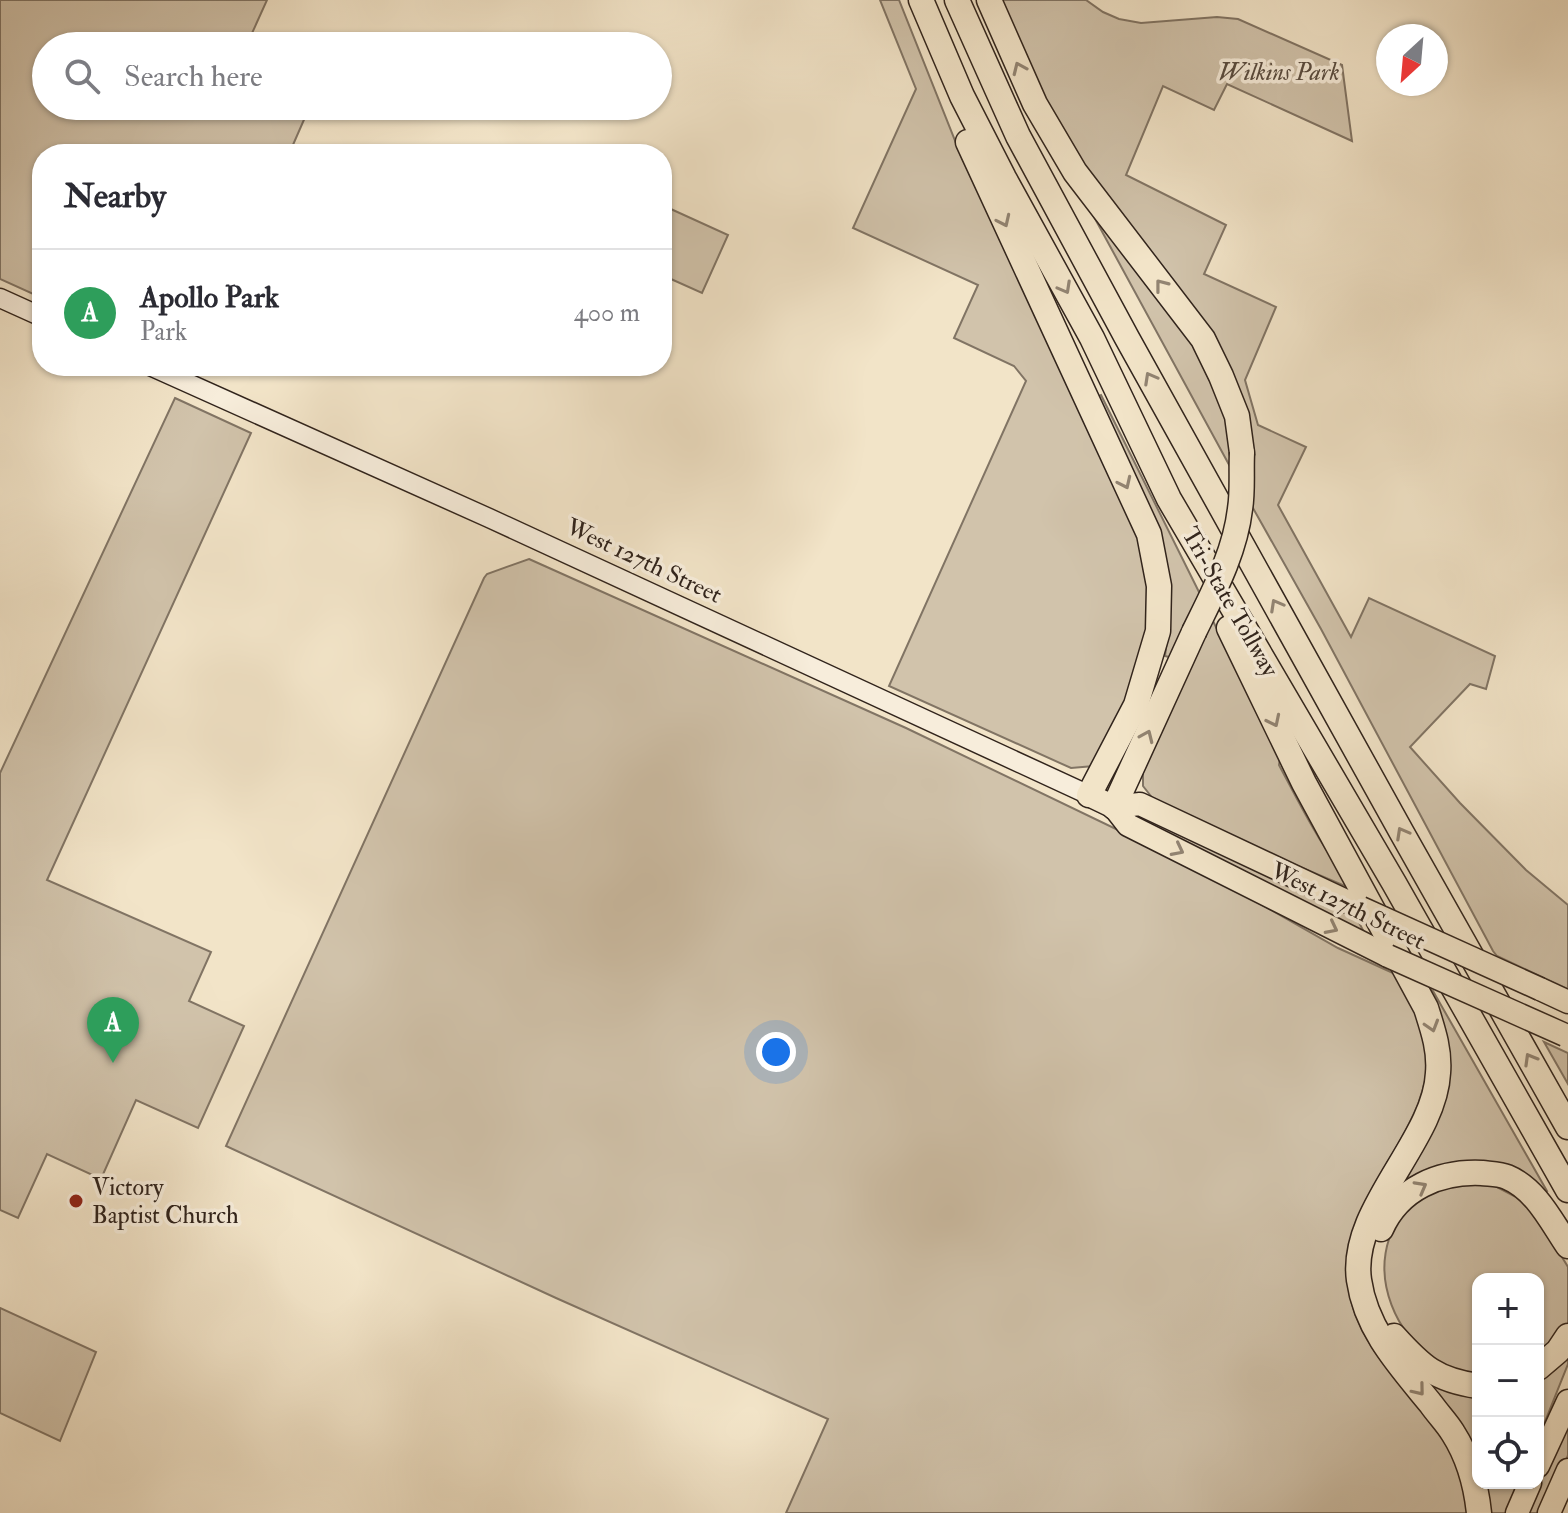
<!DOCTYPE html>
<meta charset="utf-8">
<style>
body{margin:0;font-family:"IM FELL Double Pica",serif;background:#f7f7f7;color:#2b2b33}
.controls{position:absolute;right:24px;bottom:24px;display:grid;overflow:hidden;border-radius:16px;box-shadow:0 2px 6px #0004}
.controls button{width:72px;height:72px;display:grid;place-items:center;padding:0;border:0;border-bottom:2px solid #e1e1e2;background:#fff;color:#2b2b33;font:40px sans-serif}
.compass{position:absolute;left:1376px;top:24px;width:72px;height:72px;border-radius:50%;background:#fff;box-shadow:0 2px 6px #0004;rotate:206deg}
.you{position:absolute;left:776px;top:1052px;width:28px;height:28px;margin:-20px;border:6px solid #fff;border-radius:50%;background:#1a73e8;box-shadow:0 0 0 12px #1a73e833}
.badge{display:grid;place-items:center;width:52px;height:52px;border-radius:50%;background:#b45309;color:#fff;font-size:26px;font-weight:700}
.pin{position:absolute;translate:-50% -66px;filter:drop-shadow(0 2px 4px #0008)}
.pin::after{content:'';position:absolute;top:42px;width:28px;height:24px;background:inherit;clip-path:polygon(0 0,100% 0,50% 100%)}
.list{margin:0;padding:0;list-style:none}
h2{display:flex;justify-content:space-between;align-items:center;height:104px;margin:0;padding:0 32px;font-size:34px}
h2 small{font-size:26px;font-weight:400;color:#7c7c81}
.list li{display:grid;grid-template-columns:52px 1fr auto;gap:24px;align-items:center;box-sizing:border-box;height:128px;padding:0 32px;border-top:2px solid #e1e1e2}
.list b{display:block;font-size:30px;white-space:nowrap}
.list p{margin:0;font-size:26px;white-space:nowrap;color:#7c7c81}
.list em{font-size:26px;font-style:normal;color:#7c7c81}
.icon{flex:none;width:44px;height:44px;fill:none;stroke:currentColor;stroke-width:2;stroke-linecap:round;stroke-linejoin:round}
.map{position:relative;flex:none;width:1568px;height:1513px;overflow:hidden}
.search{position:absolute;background:#fff;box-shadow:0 2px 6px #0004;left:32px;top:32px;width:640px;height:88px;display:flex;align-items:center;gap:20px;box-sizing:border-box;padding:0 28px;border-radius:44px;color:#7c7c81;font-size:30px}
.panel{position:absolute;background:#fff;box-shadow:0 2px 6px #0004;left:32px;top:144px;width:640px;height:232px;border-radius:32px}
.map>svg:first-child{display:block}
.green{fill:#d1c3ab;stroke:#817464;stroke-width:2}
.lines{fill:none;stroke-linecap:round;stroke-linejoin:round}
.secondary-casing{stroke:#31241c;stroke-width:21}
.primary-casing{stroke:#31241c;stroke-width:25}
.highway-casing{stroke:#31241c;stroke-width:27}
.secondary{stroke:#f7eddb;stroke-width:18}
.primary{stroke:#f2e4c8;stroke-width:22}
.highway{stroke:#f2e4c8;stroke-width:24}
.primary-bridge-casing{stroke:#31241c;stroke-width:25;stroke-linecap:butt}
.highway-bridge-casing{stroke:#31241c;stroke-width:27;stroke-linecap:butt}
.primary-bridge{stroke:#f2e4c8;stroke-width:22}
.highway-bridge{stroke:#f2e4c8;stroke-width:24}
.oneway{stroke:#928472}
.poi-dot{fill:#8f2418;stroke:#f7eddb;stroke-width:3}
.labels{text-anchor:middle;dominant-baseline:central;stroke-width:7;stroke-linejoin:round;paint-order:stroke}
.park-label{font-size:24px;font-style:italic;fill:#594c40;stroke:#f7eddb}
.street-label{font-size:24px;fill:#31241c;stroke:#f7eddb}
.poi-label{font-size:24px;fill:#31241c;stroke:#f7eddb;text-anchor:start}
</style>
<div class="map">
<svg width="1568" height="1513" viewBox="0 0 1568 1513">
<rect width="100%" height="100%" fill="#f2e4c8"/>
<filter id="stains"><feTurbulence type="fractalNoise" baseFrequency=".0025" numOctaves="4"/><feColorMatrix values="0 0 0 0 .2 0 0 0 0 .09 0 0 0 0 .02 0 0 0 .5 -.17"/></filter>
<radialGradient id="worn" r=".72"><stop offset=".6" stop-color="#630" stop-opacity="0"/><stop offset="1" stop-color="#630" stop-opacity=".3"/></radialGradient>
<g class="green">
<path d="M 0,0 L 267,0 L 248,42 L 256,46 L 46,46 L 46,106 L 310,106 L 289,154 L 42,154 L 42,298 L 0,279 Z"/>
<path d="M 880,0 L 899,0 L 962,158 L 1139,529 L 1152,599 L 1139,680 L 1094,766 L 1071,768 L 889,686 L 1026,381 L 1014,366 L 954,338 L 978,285 L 853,228 L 916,89 Z"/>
<path d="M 994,0 L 1086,0 L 1103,12 L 1119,19 L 1141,23 L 1217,17 L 1238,19 L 1342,65 L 1352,141 L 1227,84 L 1214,110 L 1163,86 L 1126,175 L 1226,225 L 1204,274 L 1276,307 L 1245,380 L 1258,425 L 1306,447 L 1278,505 L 1351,637 L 1369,598 L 1495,656 L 1486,689 L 1470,684 L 1410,747 L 1460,803 L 1526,870 L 1568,905 L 1568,989 L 1497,956 L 1493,951 L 1321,629 L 1249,501 L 1247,425 L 1059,129 Z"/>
<path d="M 662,205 L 728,235 L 702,293 L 662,275 Z"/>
<path d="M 1093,215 L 1183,325 L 1226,414 L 1233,472 Z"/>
<path d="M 1101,395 L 1201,596 L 1173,658 L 1165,656 L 1170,617 L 1097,397 Z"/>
<path d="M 175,398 L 251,433 L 47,880 L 211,952 L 189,1001 L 244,1026 L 198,1128 L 136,1100 L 101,1179 L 47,1154 L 18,1218 L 0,1210 L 0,773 Z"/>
<path d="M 529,559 L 906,728 L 1199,869 L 1338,948 L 1404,978 C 1411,995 1423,1017 1426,1035 C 1443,1129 1336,1191 1348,1285 C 1355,1337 1390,1372 1422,1409 C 1432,1421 1443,1434 1450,1449 C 1461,1469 1464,1490 1468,1513 L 786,1513 L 828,1419 L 556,1298 L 226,1146 L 484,578 L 487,574 Z"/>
<path d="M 1211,617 L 1280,757 L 1279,765 C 1304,812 1323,852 1359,892 L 1263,851 L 1154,800 L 1143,786 L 1143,767 Z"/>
<path d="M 1131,812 L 1355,915 L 1365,934 L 1129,818 Z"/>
<path d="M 1425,987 L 1433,991 L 1547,1191 L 1542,1193 L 1516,1174 L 1393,1199 L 1433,1120 Z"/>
<path d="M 1544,1042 L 1568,1053 L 1568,1084 Z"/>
<path d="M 1470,1181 L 1495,1186 L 1520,1199 L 1535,1213 L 1568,1267 L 1568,1323 L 1556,1343 L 1538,1361 L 1538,1279 L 1478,1279 L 1478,1378 C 1462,1373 1447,1368 1433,1358 C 1395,1332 1375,1282 1389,1239 C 1390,1235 1391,1231 1393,1227 C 1401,1213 1425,1194 1440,1188 C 1449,1184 1461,1183 1470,1181 Z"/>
<path d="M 0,1308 L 96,1352 L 60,1441 L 0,1413 Z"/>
<path d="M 1568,1354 L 1568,1364 L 1538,1439 L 1538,1382 L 1556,1369 Z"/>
<path d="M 1411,1364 L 1478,1395 L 1478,1471 Z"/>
<path d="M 1568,1421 L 1568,1455 L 1561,1475 L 1543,1513 L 1526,1513 Z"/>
<path d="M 1481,1483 L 1520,1483 L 1508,1513 L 1486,1513 Z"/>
</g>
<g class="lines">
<g class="secondary-casing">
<g id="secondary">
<path d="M 0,298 L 42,317"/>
<path d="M 150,366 L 489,518 L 1089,795"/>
</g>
</g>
<g class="primary-casing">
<g id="primary">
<path d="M 1089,795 L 1114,807 L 1128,825 L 1388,956"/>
<path d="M 1114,807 L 1140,804 L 1361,908"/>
<path d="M 1540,989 L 1568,1002"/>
<path d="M 1538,1466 L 1568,1401"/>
<path d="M 1517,1513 L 1530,1483"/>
<path d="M 1549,1513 L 1568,1470"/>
</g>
</g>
<g class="highway-casing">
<g id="highway">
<path d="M 921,0 L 962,96 L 1004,178 L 1092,338 L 1169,499 L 1394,883 L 1568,1190"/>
<path d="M 957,0 L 1018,136 L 1127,338 L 1402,833 L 1568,1127"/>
<path d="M 989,0 L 1035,104 L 1075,172 L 1203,339 L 1221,376 L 1237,416 L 1242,453"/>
<path d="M 968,142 L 1149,534 L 1159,586 L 1158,631 L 1136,705 L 1089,795"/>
<path d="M 1229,628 L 1304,783 L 1426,1008 C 1433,1030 1440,1050 1438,1073 C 1435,1141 1349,1209 1359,1280 C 1366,1330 1400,1366 1431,1404 C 1438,1414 1447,1423 1453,1433 C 1469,1458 1476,1484 1479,1513"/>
<path d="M 1114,807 L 1194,632"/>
<path d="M 1381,1229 C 1399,1188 1440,1171 1482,1173 C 1490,1174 1500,1174 1507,1177 C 1536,1189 1551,1221 1568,1246"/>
<path d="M 1394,1336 C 1422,1367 1436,1380 1478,1386"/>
<path d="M 1538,1368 L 1558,1351 L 1568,1336"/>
</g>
</g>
<use href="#secondary" class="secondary"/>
<use href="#primary" class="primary"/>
<use href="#highway" class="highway"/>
<g class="primary-bridge-casing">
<g id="primary-bridge">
<path d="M 1361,908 L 1540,989"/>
<path d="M 1388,956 L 1565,1035"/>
</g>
</g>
<g class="highway-bridge-casing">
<path id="highway-bridge" d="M 1194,632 C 1213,593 1235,553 1240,509 C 1243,491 1241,471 1242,453"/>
</g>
<use href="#primary-bridge" class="primary-bridge"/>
<use href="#highway-bridge" class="highway-bridge"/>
</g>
<defs><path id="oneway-chevron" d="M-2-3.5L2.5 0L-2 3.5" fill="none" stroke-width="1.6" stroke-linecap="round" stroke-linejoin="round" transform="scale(2)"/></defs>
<g class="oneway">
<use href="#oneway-chevron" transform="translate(1019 68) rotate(-114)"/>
<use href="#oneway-chevron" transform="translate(1004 221) rotate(65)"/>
<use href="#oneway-chevron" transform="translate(1161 285) rotate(-128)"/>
<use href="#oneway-chevron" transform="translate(1065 288) rotate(61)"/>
<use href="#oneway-chevron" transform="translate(1150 378) rotate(-119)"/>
<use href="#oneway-chevron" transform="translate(1125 483) rotate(65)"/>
<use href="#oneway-chevron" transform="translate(1276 605) rotate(-119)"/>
<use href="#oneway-chevron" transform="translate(1274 721) rotate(64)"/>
<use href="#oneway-chevron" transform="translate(1147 736) rotate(-66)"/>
<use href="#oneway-chevron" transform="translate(1402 833) rotate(-119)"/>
<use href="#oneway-chevron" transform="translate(1178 850) rotate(27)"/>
<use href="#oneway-chevron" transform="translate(1332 928) rotate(27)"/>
<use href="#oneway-chevron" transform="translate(1432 1026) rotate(73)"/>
<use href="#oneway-chevron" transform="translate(1530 1059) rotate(-120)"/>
<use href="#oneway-chevron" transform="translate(1421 1187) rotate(-29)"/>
<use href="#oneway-chevron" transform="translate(1419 1390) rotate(51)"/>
</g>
<circle class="poi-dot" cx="76" cy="1201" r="8"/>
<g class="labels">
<g class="park-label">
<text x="1279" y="72">Wilkins Park</text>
</g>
<g class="street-label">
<text transform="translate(644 561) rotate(25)">West 127th Street</text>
<text transform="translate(1230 602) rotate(60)">Tri-State Tollway</text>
<text transform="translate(1348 906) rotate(26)">West 127th Street</text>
</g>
<g class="poi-label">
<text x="92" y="1187">Victory<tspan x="92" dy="28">Baptist Church</tspan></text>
</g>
</g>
<rect width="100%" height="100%" filter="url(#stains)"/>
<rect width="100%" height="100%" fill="url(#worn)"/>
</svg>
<div class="controls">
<button>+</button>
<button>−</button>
<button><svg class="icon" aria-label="locate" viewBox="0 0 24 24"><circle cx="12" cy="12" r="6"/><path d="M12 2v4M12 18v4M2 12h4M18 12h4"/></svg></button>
</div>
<svg class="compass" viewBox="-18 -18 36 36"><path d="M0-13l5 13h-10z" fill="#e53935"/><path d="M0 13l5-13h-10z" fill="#7c7c81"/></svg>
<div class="you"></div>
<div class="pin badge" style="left:113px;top:1063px;background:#2e9e5b">A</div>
<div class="search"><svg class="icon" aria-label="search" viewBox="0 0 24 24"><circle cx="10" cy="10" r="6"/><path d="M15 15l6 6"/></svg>Search here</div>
<section class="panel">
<h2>Nearby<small></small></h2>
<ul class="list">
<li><span class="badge" style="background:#2e9e5b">A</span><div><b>Apollo Park</b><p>Park</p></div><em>400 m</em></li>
</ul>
</section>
</div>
